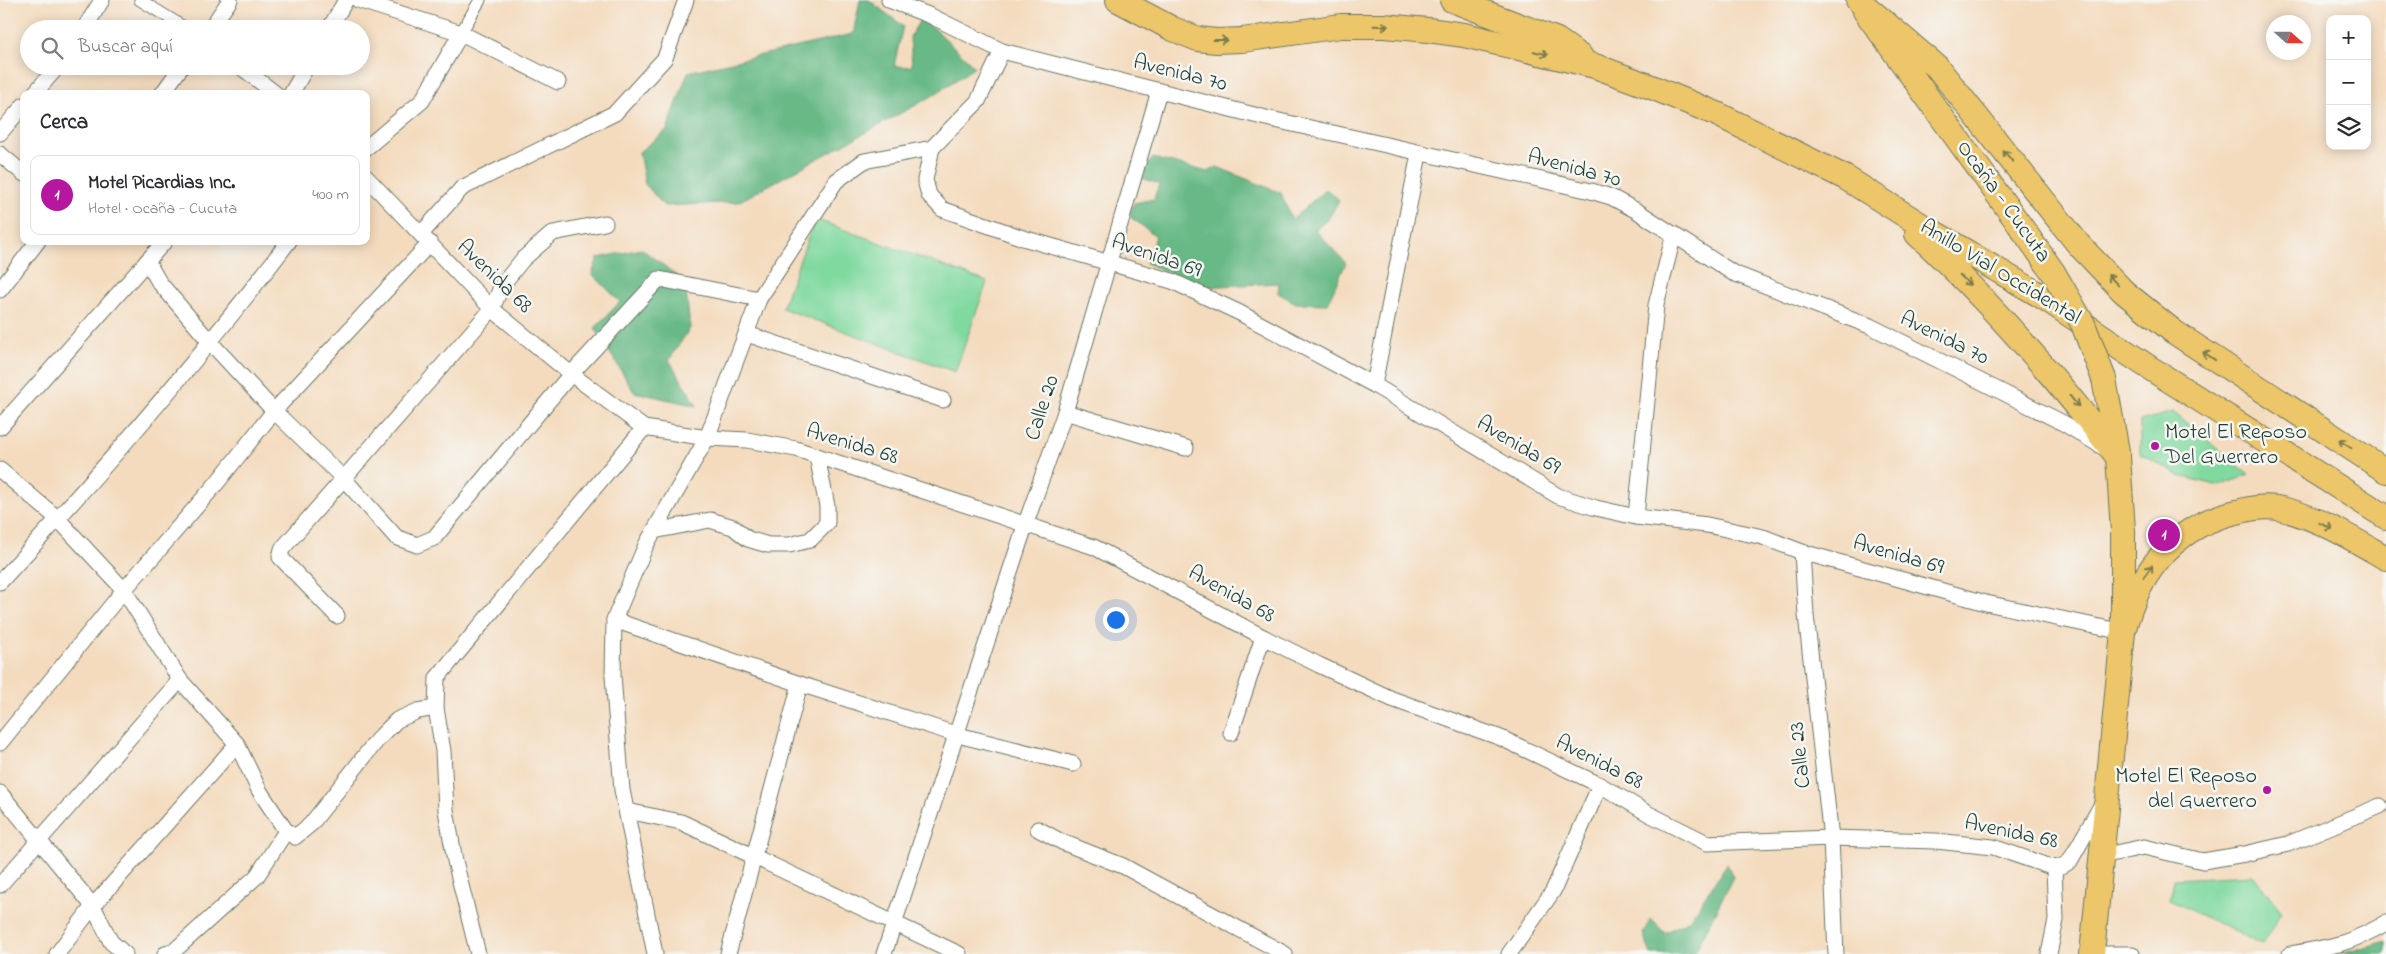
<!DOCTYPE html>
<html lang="es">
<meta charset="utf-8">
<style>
body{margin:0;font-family:"Indie Flower",sans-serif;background:#f7f7f7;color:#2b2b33}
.controls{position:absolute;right:15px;top:15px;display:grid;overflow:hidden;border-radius:10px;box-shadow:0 2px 12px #0003}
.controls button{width:45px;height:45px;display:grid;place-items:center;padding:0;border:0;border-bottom:1px solid #e1e1e2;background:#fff;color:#2b2b33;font:25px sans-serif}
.compass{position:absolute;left:2266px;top:15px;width:45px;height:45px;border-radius:50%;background:#fff;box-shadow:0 2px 12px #0003;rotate:111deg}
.you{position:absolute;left:1115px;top:619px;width:18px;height:18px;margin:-12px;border:4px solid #fff;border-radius:50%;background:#1a73e8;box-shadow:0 0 0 8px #1a73e833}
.badge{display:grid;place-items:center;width:32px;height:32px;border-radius:50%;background:#b5179e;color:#fff;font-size:16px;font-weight:700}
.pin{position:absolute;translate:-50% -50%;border:2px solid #fff;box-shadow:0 1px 5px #0006}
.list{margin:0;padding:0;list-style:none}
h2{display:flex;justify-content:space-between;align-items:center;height:65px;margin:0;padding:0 20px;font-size:21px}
h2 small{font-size:16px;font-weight:400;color:#7c7c81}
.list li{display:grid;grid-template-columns:32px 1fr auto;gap:15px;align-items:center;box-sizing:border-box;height:80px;margin:0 10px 10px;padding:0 10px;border:1px solid #e1e1e2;border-radius:10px}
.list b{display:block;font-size:19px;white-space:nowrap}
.list p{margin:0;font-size:16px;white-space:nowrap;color:#7c7c81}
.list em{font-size:16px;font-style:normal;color:#7c7c81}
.icon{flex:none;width:28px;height:28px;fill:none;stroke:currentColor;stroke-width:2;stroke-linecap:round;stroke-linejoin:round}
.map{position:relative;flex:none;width:2386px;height:954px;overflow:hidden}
.search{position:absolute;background:#fff;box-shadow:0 2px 12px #0003;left:20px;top:20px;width:350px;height:55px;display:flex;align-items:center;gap:12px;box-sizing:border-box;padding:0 18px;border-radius:28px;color:#7c7c81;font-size:19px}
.panel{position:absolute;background:#fff;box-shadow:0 2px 12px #0003;left:20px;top:90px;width:350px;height:155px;border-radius:10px}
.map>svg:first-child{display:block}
.green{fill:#80d99f;stroke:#508b6a}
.forest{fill:#68b986;stroke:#447b5d}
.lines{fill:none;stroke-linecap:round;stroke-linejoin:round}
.pedestrian-casing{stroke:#6a7464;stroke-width:13}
.minor-casing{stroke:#6a7464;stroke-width:17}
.primary-casing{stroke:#6a7464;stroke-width:26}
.trunk-casing{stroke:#6a7464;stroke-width:26}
.pedestrian{stroke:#fff;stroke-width:11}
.minor{stroke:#fff;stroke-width:15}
.primary{stroke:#ecc669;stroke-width:24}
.trunk{stroke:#ecc669;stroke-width:24}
.primary-bridge-casing{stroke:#6a7464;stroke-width:26;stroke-linecap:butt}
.primary-bridge{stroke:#ecc669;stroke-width:24}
.oneway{stroke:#7b7b4c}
.poi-dot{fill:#b5179e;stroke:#f6f6f2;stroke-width:2}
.labels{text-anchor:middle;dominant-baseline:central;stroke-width:5;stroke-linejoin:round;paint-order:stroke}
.street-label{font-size:22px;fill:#1f3d34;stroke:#f6f6f2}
.poi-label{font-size:22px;fill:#1f3d34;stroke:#f6f6f2;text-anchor:start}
</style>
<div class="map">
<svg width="2386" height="954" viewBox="0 0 2386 954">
<rect width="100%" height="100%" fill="#f6f6f2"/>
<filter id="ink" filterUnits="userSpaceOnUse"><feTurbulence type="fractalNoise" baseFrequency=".02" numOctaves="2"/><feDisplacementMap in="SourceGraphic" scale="10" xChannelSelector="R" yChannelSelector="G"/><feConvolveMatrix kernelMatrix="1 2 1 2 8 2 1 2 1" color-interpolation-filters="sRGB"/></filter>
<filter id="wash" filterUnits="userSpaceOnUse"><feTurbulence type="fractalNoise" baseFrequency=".0096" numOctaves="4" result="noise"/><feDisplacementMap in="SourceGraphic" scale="20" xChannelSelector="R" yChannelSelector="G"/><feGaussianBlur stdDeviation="1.12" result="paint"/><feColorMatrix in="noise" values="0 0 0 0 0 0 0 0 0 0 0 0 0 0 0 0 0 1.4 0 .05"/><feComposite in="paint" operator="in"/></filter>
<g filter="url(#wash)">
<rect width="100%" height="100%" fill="#f4dbbe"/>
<g class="green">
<path d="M 815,219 L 987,282 L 955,372 L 782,308 Z"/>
<path d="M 2173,412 L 2249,475 L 2220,486 L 2180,476 L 2140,454 L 2140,421 Z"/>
<path d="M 2253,875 L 2282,912 L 2262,945 L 2170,900 L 2174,879 Z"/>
</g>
<g class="forest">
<path d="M 860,0 L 869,0 L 903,26 L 894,66 L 912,67 L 910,37 L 920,20 L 935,29 L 975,67 L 929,98 L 738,202 L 664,206 L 645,184 L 639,152 L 667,130 L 688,72 L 853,34 Z"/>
<path d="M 1153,158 L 1208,172 L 1217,167 L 1281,193 L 1292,220 L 1326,189 L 1339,200 L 1329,218 L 1315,230 L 1346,263 L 1327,304 L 1296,303 L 1278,293 L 1279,283 L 1201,287 L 1146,263 L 1156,236 L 1129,216 L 1134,203 L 1154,199 L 1159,184 L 1139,177 Z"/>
<path d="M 642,249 L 685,282 L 690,328 L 669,360 L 697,406 L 634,392 L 595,328 L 620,302 L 592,274 L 598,258 Z"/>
<path d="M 1727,864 L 1733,877 L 1694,954 L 1651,954 L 1643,934 L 1651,919 L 1665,933 L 1689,920 Z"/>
<path d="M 2386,941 L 2386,954 L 2341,954 Z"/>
</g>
</g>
<g filter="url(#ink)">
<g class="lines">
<g class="pedestrian-casing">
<g id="pedestrian">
<path d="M 140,0 L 187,29"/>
<path d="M 461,33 L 480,0"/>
</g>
</g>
<g class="minor-casing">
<g id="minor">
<path d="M 358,0 L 461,33 L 558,82"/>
<path d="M 889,0 L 931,16 L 1002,51 L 1266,118 L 1591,191 L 1611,197 L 1637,211 L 1733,273 L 1870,326 L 2002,392 L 2065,424 L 2106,449"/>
<path d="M 84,29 L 102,0"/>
<path d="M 210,29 L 230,0"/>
<path d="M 329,29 L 346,0"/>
<path d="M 240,66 L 276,94"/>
<path d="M 34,94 L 58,66"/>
<path d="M 162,94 L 182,66"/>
<path d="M 291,94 L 307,66"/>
<path d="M 0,133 L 24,105"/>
<path d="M 366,148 L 422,101 L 461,33"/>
<path d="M 932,148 L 925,180 L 929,195 L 942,209 L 1023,238 L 1172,281 L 1240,313 L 1374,385 L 1558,496 L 1596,508 L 1636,517 L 1707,525 L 1763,537 L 1802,552 L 1986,603 L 2123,632"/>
<path d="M 0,154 L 24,174"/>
<path d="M 366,177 L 492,309 L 571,374 L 644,428 L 707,438 L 747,440 L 796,449 L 1094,547 L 1263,637 L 1319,665 L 1392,699 L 1501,738 L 1600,785 L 1649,814 L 1707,843 L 1831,838 L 1936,841 L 1993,847 L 2054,868 L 2061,867 L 2070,861 L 2102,804"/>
<path d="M 421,234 L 462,188 L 615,113 L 665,58 L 686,0"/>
<path d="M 147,261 L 159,282 L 210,342 L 274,411 L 344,479 L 396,537 L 417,545 L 434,538 L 571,374 L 659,279 L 759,299"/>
<path d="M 0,290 L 38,241"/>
<path d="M 747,334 L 943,400"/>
<path d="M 1374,385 L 1419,154"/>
<path d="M 1065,412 L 1186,448"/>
<path d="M 0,427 L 165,241"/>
<path d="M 0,470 L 57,518 L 124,590 L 180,680 L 237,744 L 259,790 L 286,831 L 295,837 L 311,824 L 378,739 L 397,720 L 418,711 L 436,708"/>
<path d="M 1636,517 L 1656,305 L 1674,234"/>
<path d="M 654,531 L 710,520 L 733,527 L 748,539 L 768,545 L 789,545 L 810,540 L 827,523 L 827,506 L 817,456"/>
<path d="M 1802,552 L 1806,615 L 1831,838 L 1836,954"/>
<path d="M 0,582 C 101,473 199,360 289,241"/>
<path d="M 337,616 L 280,557 L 282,549 L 492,309 L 502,285 L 523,259 L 553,233 L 605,223"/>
<path d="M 614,620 L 800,684 L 958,735 L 1073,764"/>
<path d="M 1231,733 L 1263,637"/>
<path d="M 0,743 L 124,590 L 216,484 L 274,411 L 430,243"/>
<path d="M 0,793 L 93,906 L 111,942 L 125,954"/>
<path d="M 627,811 L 681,822 L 959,954"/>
<path d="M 1038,829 L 1062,842 L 1123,866 L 1285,954"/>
<path d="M 2101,856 L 2144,847 L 2203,861 L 2245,854 L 2288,844 L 2380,806"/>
<path d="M 0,885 L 180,680"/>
<path d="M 57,954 L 93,906 L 237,744"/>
<path d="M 165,954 L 174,951 L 257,876 L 286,831"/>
<path d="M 478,954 L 455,861 L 446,810 L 443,751 L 436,708 L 437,678 L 644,428"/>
<path d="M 655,954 L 622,790 L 613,676 L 614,620 L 646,545 L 707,438 L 759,299 L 836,181 L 864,161 L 932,148 L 978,101 L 1002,51"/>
<path d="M 728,954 L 800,684"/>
<path d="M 884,954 L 1026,523 L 1065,412 L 1159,91"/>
<path d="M 1509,954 L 1553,891 L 1600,785"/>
<path d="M 2049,954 L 2056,920 L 2054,868"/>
<path d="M 2092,954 L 2132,954"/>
<path d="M 2290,954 C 2330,947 2350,944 2386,923"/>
</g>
</g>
<g class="primary-casing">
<g id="primary">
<path d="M 1865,11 L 2019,224"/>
<path d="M 2092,954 L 2123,632 L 2123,531 L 2118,457 L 2104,379"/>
</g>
</g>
<g class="trunk-casing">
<g id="trunk">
<path d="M 1118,0 L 1173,29 L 1198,39 L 1216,41 L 1242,40 L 1341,26 L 1384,26 L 1428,30 L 1464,35 L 1595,66 L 1654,88 L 1717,114 L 1846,178 L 1921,225 L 2043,297 L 2153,370 L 2386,517"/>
<path d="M 1452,0 L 1557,40 L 1581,57"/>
<path d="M 1858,0 L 1937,67 L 2079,245 L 2124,292 L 2174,332 L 2386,471"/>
<path d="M 1917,234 C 1991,302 2056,378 2118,457"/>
<path d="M 2123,632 C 2139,571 2175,524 2241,511 C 2253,508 2270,506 2282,509 C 2319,518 2353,539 2386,558"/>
</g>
</g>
<use href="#pedestrian" class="pedestrian"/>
<use href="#minor" class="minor"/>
<use href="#primary" class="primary"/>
<use href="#trunk" class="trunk"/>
<g class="primary-bridge-casing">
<path id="primary-bridge" d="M 2019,224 L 2053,272 L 2083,324 L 2104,379"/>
</g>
<use href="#primary-bridge" class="primary-bridge"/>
</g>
<defs><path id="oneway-shaft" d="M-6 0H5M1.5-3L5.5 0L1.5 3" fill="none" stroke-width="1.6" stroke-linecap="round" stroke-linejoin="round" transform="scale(1.25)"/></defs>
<g class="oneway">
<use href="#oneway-shaft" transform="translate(1381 26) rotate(2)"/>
<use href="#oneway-shaft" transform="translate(1220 40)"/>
<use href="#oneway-shaft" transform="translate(1541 53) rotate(14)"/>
<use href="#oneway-shaft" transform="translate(2008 156) rotate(-129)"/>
<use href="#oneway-shaft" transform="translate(1965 280) rotate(45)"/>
<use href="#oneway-shaft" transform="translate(2113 280) rotate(-134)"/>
<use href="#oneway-shaft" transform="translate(2209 356) rotate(-146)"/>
<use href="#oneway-shaft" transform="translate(2074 401) rotate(51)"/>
<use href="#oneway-shaft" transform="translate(2345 444) rotate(-147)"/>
<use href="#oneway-shaft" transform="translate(2326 526) rotate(24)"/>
<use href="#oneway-shaft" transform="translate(2148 571) rotate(-54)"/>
</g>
</g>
<g class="poi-dot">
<circle cx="2155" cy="446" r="5"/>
<circle cx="2267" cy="790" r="5"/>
</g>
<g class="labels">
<g class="street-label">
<text transform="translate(1180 74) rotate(14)">Avenida 70</text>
<text transform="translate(1574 169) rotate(15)">Avenida 70</text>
<text transform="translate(2003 202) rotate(54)">Ocaña - Cucuta</text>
<text transform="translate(1156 257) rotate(19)">Avenida 69</text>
<text transform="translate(2000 273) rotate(31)">Anillo Vial Occidental</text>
<text transform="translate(494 277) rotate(44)">Avenida 68</text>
<text transform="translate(1944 339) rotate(26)">Avenida 70</text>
<text transform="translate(1043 408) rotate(-72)">Calle 20</text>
<text transform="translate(852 445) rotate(17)">Avenida 68</text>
<text transform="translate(1518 446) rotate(31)">Avenida 69</text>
<text transform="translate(1898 556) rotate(16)">Avenida 69</text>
<text transform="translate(1231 595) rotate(29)">Avenida 68</text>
<text transform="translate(1801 755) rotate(-96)">Calle 23</text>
<text transform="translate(1599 763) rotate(27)">Avenida 68</text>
<text transform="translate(2011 833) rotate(12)">Avenida 68</text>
</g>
<g class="poi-label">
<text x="2165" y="433">Motel El Reposo<tspan x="2165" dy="25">Del Guerrero</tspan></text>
<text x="2257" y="777" text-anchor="end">Motel El Reposo<tspan x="2257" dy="25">del Guerrero</tspan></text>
</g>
</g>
</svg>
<div class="controls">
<button>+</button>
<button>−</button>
<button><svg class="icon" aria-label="layers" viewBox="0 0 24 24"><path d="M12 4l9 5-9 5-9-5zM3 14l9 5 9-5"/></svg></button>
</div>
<svg class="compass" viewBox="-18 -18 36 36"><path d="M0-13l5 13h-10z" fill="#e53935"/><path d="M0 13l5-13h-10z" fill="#7c7c81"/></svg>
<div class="you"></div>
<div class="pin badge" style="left:2164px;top:535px">1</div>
<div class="search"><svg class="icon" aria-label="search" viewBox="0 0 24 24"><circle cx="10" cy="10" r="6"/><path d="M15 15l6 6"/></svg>Buscar aquí</div>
<section class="panel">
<h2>Cerca<small></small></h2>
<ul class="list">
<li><span class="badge">1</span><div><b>Motel Picardias Inc.</b><p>Hotel · Ocaña - Cucuta</p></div><em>400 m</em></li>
</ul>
</section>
</div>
